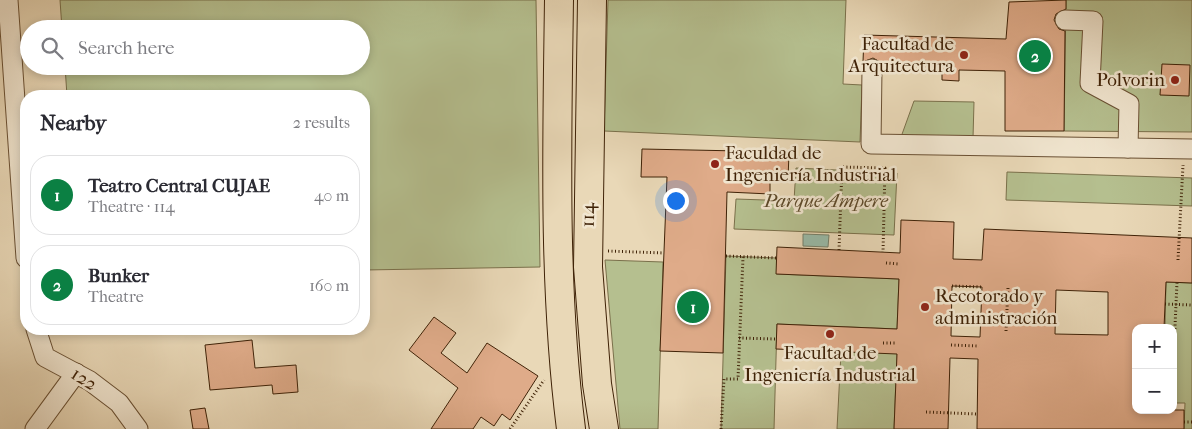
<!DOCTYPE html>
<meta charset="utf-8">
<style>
body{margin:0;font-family:"IM FELL French Canon",serif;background:#f2f2f3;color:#2b2b33}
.controls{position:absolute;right:15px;bottom:15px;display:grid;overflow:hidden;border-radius:10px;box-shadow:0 2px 8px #0003}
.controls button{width:45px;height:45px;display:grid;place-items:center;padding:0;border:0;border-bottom:1px solid #e1e1e2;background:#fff;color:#2b2b33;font:25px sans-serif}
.you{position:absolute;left:675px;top:200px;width:18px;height:18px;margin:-12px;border:4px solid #fff;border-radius:50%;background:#1a73e8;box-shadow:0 0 0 8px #1a73e833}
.badge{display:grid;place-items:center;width:32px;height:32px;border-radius:50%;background:#0b8043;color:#fff;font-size:16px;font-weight:700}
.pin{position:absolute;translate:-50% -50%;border:2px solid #fff;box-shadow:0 1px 5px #0006}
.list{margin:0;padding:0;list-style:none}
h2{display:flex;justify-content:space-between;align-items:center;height:65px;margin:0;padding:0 20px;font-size:21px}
h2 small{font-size:16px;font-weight:400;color:#7c7c81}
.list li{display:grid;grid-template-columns:32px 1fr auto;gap:15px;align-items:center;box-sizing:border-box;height:80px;margin:0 10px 10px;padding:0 10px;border:1px solid #e1e1e2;border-radius:20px}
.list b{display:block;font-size:19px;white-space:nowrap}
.list p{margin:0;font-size:16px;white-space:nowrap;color:#7c7c81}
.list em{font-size:16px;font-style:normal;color:#7c7c81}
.icon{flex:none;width:28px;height:28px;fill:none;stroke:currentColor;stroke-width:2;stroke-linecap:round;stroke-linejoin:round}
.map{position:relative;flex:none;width:1192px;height:429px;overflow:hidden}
.search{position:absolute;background:#fff;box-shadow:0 2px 8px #0003;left:20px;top:20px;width:350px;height:55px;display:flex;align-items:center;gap:12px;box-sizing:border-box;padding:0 18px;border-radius:28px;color:#7c7c81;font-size:19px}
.panel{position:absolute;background:#fff;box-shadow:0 2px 8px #0003;left:20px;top:90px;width:350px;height:245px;border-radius:20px}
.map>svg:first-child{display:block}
.green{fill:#b5bf8f;stroke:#7a704b}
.water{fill:#99bba9;stroke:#757e68}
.building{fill:#dfab89;stroke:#3f2207;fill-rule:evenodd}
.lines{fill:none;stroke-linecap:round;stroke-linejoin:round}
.minor-casing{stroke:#6a5033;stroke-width:21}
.highway-casing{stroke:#3f2207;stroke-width:30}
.path{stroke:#3f2207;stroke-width:3;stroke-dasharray:1 2.5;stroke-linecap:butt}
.minor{stroke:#f1e6d0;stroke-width:19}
.highway{stroke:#e9d8b7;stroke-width:28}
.poi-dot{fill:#8f2418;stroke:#f1e6d0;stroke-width:2}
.labels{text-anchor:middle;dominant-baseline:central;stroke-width:5;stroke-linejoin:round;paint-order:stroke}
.poi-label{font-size:19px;fill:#3f2207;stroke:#f1e6d0;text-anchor:end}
.park-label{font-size:19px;font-style:italic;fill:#5c4929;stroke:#f1e6d0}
.street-label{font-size:19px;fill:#3f2207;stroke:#f1e6d0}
</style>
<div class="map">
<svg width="1192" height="429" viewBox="0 0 1192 429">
<rect width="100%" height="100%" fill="#e9d8b7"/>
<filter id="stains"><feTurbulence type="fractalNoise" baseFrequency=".004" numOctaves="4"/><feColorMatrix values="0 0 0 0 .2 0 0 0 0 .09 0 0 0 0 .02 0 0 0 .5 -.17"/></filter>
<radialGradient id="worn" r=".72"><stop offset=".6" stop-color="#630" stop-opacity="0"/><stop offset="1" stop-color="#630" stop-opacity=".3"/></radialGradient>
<g class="green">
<path d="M 60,0 L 536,0 L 540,267 L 364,270 L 364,96 L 67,96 L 65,66 L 361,66 L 361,29 L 62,29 Z"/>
<path d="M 608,0 L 846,0 L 843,84 L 862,85 L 860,142 L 604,131 Z"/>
<path d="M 1066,0 L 1192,0 L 1192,132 L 1064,131 Z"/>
<path d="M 914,101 L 974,102 L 973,138 L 901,137 Z"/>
<path d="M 796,168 L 897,173 L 894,235 L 734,229 L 736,199 L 794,201 Z"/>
<path d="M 1007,172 L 1192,178 L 1192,206 L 1006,200 Z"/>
<path d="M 726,256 L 777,258 L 777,274 L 899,279 L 897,329 L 777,324 L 774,429 L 721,429 Z"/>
<path d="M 605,260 L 663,262 L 658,429 L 620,429 Z"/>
<path d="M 1166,282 L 1192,283 L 1192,429 L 1184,429 L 1185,403 L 1173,403 L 1173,328 L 1165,328 Z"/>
<path d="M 841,352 L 897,353 L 894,429 L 837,429 Z"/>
</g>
<path class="water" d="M 803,234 L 829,235 L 828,247 L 803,246 Z"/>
<g class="building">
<path d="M 1066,0 L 1066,9 L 1056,14 L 1054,20 L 1059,29 L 1065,31 L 1064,131 L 1005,131 L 1005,71 L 959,70 L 959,81 L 942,80 L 942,71 L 883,69 L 882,63 L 873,58 L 863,62 L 864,35 L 1006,39 L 1009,2 Z"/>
<path d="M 1162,64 L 1190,65 L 1189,96 L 1160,95 Z"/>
<path d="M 642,149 L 789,152 L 788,180 L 770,179 L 770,194 L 727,192 L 723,353 L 660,351 L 667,177 L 641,177 Z"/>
<path d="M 901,220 L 954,222 L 953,259 L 982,260 L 984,229 L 1192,238 L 1192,283 L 1166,282 L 1164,328 L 1136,328 L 1136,410 L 1184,410 L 1184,429 L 977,429 L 978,359 L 950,358 L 948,429 L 894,429 L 897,354 L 776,349 L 777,324 L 897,329 L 899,279 L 776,274 L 777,247 L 900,253 ZM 952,286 L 982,287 L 980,337 L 951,336 ZM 1056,290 L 1108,292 L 1108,335 L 1055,334 Z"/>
<path d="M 434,317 L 456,333 L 441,353 L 467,373 L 487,343 L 538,376 L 510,420 L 502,414 L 494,426 L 481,417 L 473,429 L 431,429 L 458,388 L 409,350 Z"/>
<path d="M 252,340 L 255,368 L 296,365 L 298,392 L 273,394 L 272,385 L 210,390 L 205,345 Z"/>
<path d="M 205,408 L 209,429 L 193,429 L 190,410 Z"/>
</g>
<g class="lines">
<g class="minor-casing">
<g id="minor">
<path d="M 8,0 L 26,258"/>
<path d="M 1065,20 L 1093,21 L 1090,83 L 1129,104 L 1128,148"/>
<path d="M 872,69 L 871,144 L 1192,149"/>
<path d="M 36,329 L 45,357 L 90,381 L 119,403 L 138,429"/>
<path d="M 35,429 L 76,373"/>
</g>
</g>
<g class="highway-casing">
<g id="highway">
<path d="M 559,0 C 557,143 553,287 571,429"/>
<path d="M 592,0 L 588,267 L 597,384 L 604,429"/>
</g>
</g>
<g class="path">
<path d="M 839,250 L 842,167 L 885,168 L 883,252"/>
<path d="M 608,251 L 664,253"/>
<path d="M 726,256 L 777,258"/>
<path d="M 1178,260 L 1183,165"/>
<path d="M 886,263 L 899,264"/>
<path d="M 952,286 L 982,287"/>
<path d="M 1165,304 L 1192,305"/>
<path d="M 1006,331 L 1008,288"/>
<path d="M 739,338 L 776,339"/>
<path d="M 883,343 L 897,343"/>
<path d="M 951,345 L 979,346"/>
<path d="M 1173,371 L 1177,282"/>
<path d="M 926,412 L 977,414"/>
<path d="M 1184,422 L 1192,422"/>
<path d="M 510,429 L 544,380"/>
<path d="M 721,429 L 724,379 L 738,379 L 743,257"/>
</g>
<use href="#minor" class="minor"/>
<use href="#highway" class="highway"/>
</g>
<g class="poi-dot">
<circle cx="964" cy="55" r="5"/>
<circle cx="1175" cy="80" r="5"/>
<circle cx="715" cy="164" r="5"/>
<circle cx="925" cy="307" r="5"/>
<circle cx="830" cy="334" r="5"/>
</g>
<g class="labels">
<g class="poi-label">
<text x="954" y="44">Facultad de<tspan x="954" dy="22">Arquitectura</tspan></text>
<text x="1165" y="80">Polvorin</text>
<text x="725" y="153" text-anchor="start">Faculdad de<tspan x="725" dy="22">Ingeniería Industrial</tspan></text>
<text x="935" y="296" text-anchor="start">Recotorado y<tspan x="935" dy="22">administración</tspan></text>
<text x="830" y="353" text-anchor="middle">Facultad de<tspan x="830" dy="22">Ingeniería Industrial</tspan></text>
</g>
<g class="park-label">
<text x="826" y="201">Parque Ampere</text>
</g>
<g class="street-label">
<text transform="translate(588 215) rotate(-89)">114</text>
<text transform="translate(84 379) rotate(32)">122</text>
</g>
</g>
<rect width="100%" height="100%" filter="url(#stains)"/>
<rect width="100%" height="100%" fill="url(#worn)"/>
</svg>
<div class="controls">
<button>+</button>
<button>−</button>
</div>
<div class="you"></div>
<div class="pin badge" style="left:693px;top:307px">1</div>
<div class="pin badge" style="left:1035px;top:56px">2</div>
<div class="search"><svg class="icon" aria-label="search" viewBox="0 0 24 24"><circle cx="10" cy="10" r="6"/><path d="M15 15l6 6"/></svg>Search here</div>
<section class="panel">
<h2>Nearby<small>2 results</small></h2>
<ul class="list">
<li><span class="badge">1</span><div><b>Teatro Central CUJAE</b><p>Theatre · 114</p></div><em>40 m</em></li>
<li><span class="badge">2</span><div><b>Bunker</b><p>Theatre</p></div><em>160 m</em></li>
</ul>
</section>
</div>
